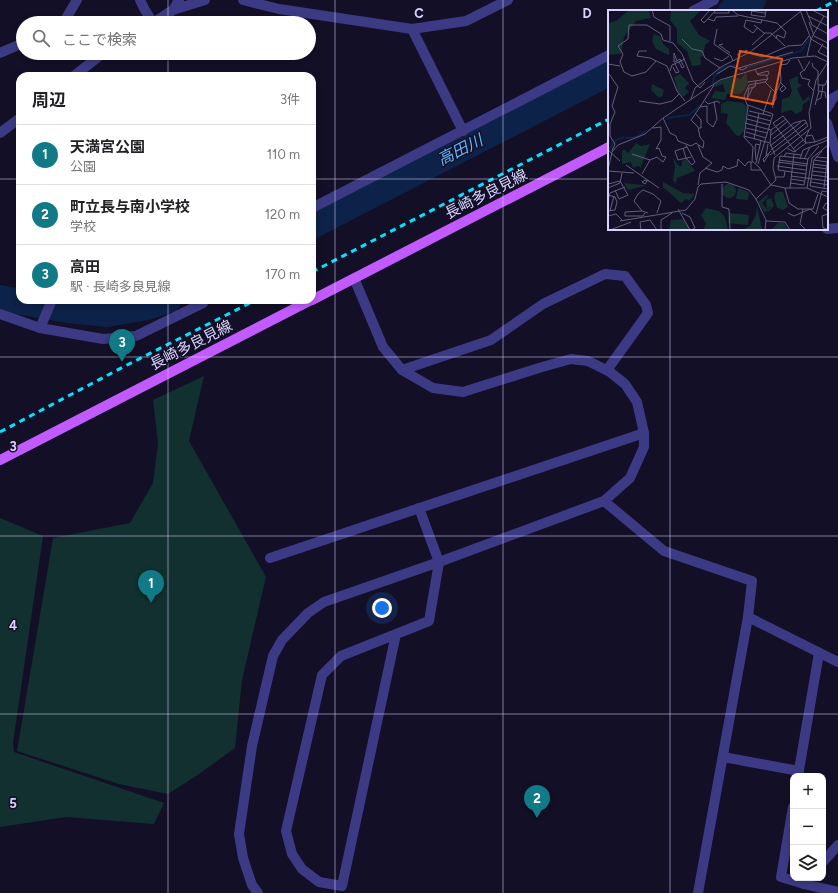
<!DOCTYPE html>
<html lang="ja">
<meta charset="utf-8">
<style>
body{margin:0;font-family:Figtree,"Noto Sans JP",sans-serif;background:#f2f2f2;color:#202124}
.controls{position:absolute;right:12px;bottom:12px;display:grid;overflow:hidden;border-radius:8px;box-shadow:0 2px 6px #0003}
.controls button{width:36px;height:36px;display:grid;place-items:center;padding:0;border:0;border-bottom:1px solid #e0e0e0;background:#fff;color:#202124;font:20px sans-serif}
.you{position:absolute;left:382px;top:608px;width:14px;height:14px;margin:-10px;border:3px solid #fff;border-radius:50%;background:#1a73e8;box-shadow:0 0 0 6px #1a73e833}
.badge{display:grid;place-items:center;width:26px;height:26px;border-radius:50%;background:#127987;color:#fff;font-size:13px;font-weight:700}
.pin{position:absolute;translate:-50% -33px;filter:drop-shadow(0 1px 2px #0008)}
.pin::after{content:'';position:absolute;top:21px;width:14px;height:12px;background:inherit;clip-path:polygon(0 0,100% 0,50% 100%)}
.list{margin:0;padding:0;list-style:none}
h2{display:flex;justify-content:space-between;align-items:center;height:52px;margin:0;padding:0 16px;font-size:17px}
h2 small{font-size:13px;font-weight:400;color:#757577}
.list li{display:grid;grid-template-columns:26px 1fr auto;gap:12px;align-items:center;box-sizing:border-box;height:60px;padding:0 16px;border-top:1px solid #e0e0e0}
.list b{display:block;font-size:15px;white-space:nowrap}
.list p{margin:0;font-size:13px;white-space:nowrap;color:#757577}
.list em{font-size:13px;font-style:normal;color:#757577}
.icon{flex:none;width:22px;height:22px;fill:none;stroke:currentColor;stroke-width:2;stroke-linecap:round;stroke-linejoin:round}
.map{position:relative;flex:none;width:838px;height:893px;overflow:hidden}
.search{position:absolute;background:#fff;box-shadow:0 2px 6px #0003;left:16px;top:16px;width:300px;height:44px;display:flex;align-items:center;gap:10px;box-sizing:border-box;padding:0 14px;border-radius:22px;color:#757577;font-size:15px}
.panel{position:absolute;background:#fff;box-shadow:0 2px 6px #0003;left:16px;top:72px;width:300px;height:232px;border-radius:12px}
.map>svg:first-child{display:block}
.green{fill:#12302f}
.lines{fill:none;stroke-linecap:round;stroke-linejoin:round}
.river{stroke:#0c2248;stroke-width:26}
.minor{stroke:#3d3a85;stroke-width:10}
.tertiary{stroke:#3d3a85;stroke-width:10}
.primary{stroke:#c25bff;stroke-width:10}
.rail{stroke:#00e5ff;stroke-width:3;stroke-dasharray:6 5;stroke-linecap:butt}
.grid{fill:none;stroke:#d9d4ff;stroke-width:1;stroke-opacity:0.55}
.labels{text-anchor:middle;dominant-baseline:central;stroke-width:3;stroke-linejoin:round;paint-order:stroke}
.street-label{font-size:15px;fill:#d9d4ff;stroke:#130f26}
.water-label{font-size:16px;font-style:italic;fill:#62b6ff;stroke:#130f26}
.inset-river{fill:none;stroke:#0c2248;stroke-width:2}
.inset-road{fill:none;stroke:#625e7d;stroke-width:1}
.view{fill:#e8590c;fill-opacity:0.15;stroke:#e8590c;stroke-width:2}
.inset-edge{fill:none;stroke:#d9d4ff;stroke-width:2}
.grid-label{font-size:13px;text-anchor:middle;font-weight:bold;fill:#d9d4ff;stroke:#130f26;stroke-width:3;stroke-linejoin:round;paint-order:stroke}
</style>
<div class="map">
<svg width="838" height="893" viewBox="0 0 838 893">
<rect width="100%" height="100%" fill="#130f26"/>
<g class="green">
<path d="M 204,376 L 189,441 L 266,577 L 242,680 L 235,748 L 199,774 L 168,794 L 119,784 L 17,751 L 53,538 L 130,523 L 153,483 L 158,443 L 153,400 Z"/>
<path d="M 0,518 L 43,536 L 13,743 L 14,752 L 164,803 L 154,824 L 66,817 L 0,827 Z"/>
</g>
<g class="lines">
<g class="river">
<path d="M 731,11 L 753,0"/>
<path d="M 312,226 L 609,73"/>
<path d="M 0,298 L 68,310 L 107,314 L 147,307 L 168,300"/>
</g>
<g class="minor">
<path d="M 140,0 L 145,10 L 153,23"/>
<path d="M 243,0 L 279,9 L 412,29 L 466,21 L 508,0"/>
<path d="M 693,11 L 714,0"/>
<path d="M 61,23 L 65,20 L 77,0"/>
<path d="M 153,23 L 173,10 L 205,0"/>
<path d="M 412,29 L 463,131"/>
<path d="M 0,53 L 23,43"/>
<path d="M 74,76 L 103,53"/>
<path d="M 827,108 L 833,98 L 838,95"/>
<path d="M 827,123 L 838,157"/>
<path d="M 0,133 L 20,118"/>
<path d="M 312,208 L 609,55"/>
<path d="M 827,229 L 838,228"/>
<path d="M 0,314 L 40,328 L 103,339 L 136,336 L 203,303 L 202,300"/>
<path d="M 40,328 L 52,300"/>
<path d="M 402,370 L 491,340 L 543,304 L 605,274 L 625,276 L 646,305 L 648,313 L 607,370"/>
<path d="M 604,501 L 664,551 L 752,581 L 748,617 L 698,893"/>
<path d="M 270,558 L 644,433"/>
<path d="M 748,617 L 838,662"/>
<path d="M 396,634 L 342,886 L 319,882 L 302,869 L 292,854 L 286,831 L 322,675 L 341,656 L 429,621 L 439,562 L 419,508"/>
<path d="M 723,757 L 799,771"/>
<path d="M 798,776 L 819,653"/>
<path d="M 793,807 L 781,877 L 804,884"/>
<path d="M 823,862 L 838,845"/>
<path d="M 809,878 L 804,884 L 838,892"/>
</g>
<g class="tertiary">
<path d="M 173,10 L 179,0"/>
<path d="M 258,893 L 252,885 L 243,858 L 239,834 L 252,746 L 273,656 L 282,640 L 308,613 L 324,602 L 439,562 L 604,501 L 630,478 L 644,447 L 644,433 L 637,402 L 625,384 L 610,372 L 588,361 L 571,359 L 542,367 L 463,392 L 433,388 L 402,370 L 383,347 L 354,278"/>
</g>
<g class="primary">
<path d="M 827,36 L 838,30"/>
<path d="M 312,300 L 609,147"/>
<path d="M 0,460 L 311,300"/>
</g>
<g class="rail">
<path d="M 816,11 L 837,0"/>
<path d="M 312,272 L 609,119"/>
<path d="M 0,432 L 125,366 L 256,300"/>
</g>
</g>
<path class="grid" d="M 168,0 L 168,23M 335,0 L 335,893M 503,0 L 503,893M 670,0 L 670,11M 168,53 L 168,76M 0,179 L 20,179M 312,179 L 609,179M 827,179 L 838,179M 670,229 L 670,893M 168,300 L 168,893M 0,357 L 838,357M 0,536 L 838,536M 0,714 L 838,714"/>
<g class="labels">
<g class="street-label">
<text transform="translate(486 194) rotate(-27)">長崎多良見線</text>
<text transform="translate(191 345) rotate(-27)">長崎多良見線</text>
</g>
<g class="water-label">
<text transform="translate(460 150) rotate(-27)">高田川</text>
</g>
</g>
<g transform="translate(608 10)">
<rect width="220" height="220" fill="#130f26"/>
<path d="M 21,0 L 41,0 L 43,8 L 28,11 L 16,27 L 13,44 L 0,45 L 0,13 L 8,11 ZM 63,0 L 93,0 L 82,11 L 91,25 L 102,31 L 97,35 L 95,46 L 92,47 L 93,55 L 84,56 L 79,41 L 69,33 L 69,19 L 62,10 ZM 46,24 L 53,27 L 55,34 L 61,39 L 61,45 L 48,39 L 44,31 ZM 138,62 L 140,73 L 136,81 L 131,84 L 119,84 L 117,90 L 103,88 L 107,81 L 117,82 L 115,74 L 106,77 L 107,73 L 124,66 L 133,69 ZM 72,64 L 81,73 L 77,78 L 81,82 L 75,87 L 70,82 L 66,67 ZM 190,66 L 190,73 L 194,75 L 189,79 L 195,91 L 201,86 L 202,90 L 195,94 L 194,101 L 188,104 L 183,100 L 173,103 L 174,89 L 181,87 L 184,81 L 181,70 ZM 44,74 L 56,80 L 54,87 L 50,87 L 43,80 ZM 119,91 L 135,93 L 139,97 L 136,121 L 131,126 L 128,125 L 118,113 L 120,104 L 113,103 L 113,94 ZM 28,133 L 33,136 L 42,134 L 33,156 L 34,158 L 30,156 L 25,158 L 23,152 L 14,154 L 14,141 L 16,139 L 20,143 ZM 65,148 L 71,156 L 74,156 L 74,151 L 78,149 L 87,161 L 69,168 L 68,173 L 65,171 L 67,157 ZM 55,172 L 75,183 L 87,184 L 81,191 L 78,189 L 73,193 L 55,177 ZM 16,173 L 35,175 L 43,180 L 36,176 L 20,180 ZM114 181a7 7 0 1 1 14 0a7 7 0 1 1-14 0ZM 130,178 L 141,182 L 140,190 L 128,189 ZM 168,182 L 175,182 L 180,197 L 175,200 L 169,198 L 166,187 ZM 159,185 L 161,186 L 154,193 L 159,199 L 164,197 L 159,198 L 158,194 L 158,190 L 163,188 L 166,196 L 161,201 L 156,202 L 150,192 ZM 149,196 L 154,219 L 134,220 L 142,216 L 148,205 ZM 98,198 L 111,201 L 117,207 L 120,220 L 95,220 L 98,214 L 93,205 ZM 121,203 L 141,205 L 140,215 L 120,213 ZM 75,209 L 83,220 L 61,219 L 63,210 ZM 170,213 L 176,213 L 180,219 L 163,220 Z" fill="#12302f"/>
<path class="inset-river" d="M 137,58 L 193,41 L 202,28M 105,74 L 106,66 L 113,59 L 125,55 L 132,58M 58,108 L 81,105 L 93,95M 17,128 L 28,127 L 38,121M 1,141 L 6,131 L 16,127"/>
<path class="inset-road" d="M 44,0 L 46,7 L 62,16 L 62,31M 102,0 L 93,10 L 96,13 L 108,0M 124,0 L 130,5 L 169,13 L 178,22 L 176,28 L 169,25 L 168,29M 144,0 L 143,5 L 157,7 L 158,0M 192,0 L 203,29 L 199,46M 198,0 L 204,15 L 220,24M 204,0 L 220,8M 143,1 L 157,3M 106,3 L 121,3 L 121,0M 200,6 L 220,16M 100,9 L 106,11 L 108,7 L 130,6M 201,12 L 206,26 L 220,33M 146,15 L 156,23 L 163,23 L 177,36M 150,17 L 145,23 L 136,17 L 138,10 L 153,13 L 154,10M 109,19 L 106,34 L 123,46 L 125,51M 74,29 L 84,39 L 94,41 L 97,48 L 112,58M 203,29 L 216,6M 203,29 L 220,39M 115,34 L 111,35 L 122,43M 215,34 L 210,42 L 220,47M 144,35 L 157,23M 39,41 L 31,41 L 29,46 L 42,48 L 59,56 L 69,81 L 77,91M 141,43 L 193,1M 129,45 L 139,40 L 139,44M 106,48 L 114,51 L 121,46M 190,49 L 196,61 L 202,51M 48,51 L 38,62 L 24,66 L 16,62 L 12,52 L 15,44 L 10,36 L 20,29 L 21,15 L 39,15 L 53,24 L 55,30 L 65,33 L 74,44 L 85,71 L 92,78 L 97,72M 69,51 L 66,43 L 66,52 L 67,52 L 72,49 L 73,51M 71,52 L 74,58 L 76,57 L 73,51M 204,53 L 205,57 L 210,61 L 210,75 L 217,75 L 220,68M 0,54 L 12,56M 65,57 L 68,63 L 71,62 L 67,54M 131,58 L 185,42M 147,59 L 150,65 L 158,65 L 160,69 L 157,72 L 141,75 L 136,86 L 140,97 L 136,127 L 145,137 L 144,151 L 151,157 L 163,175 L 177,178 L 199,178 L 220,187M 62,61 L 64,55 L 77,49M 195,61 L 192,63 L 194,68 L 202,70M 1,64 L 10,77 L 4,96 L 7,102 L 2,114 L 2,126 L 7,134 L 4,141M 109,64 L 122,56 L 135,60 L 139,57M 149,64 L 160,61 L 161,63 L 159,66M 202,70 L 200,75 L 205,80M 140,72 L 160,69M 157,72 L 168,83M 172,72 L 178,78 L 174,82 L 172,79 L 175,76M 211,75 L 210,81 L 217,82 L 218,88M 145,77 L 139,89 L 141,78 L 143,78 L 145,77 L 147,77 L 148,71M 83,89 L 87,78 L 113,57 L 140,43 L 155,47 L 180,36 L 194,35 L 201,26M 209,90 L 213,88 L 215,75M 31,91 L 52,94 L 64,91 L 71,84M 97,91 L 100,94 L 109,91 L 112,93M 164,94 L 167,82M 140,95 L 165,104 L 150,154M 207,95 L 211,81M 92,97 L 106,75M 165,98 L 164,94 L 168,89 L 168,83 L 173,71 L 172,55 L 179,54 L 182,50M 141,101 L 163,106M 87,103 L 93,110 L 93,118 L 91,118M 155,104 L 163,80M 140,105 L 163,111M 55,108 L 62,123 L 68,126 L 70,131 L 83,136 L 88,133M 139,109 L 162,115M 137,113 L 163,120 L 162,133 L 167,145M 138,118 L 159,123M 163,120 L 178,109M 138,122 L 158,128M 163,125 L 180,111M 136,126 L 162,133M 199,126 L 204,125 L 207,132 L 220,127M 146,129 L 151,103M 88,133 L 95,138 L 96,132 L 92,127 L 90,117 L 83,110 L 92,97 L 99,96 L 99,112 L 105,117 L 109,109 L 106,92M 198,133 L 197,129 L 201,120M 90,135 L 95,147 L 104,153 L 92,163 L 90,175M 162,136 L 193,112M 79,137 L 67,141 L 70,150 L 83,147M 75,138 L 78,148 L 84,155 L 87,152 L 78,135M 179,138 L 186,142 L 198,133 L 207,132M 185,139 L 195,130M 0,140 L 12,151M 163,140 L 199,112M 214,141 L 206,150 L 202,176 L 220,179M 188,142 L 165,113 L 175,106 L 198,133M 24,144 L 42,150 L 34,164M 161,144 L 156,152 L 155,149 L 163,141M 162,145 L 200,116 L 197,110 L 186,113 L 165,129M 158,146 L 160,134M 176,147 L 178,143 L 193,145M 208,147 L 220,148M 192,149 L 195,140 L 220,130M 196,149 L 202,137M 200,149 L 211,136M 42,150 L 49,147 L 55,152 L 58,147 L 54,146 L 51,138 L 48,139 L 53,130 L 53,117 L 45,118M 148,150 L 147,137 L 148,134 L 152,135M 171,150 L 200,154M 206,150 L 219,152M 143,152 L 143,160 L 153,160M 170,152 L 199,156M 148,153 L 153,131M 205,154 L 220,156M 18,155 L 51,178M 169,156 L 198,160M 205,157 L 220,159M 97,158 L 109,162 L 114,160 L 115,156 L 120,159 L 129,156 L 130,149 L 137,156 L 140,152 L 144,152M 0,160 L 4,142 L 10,135 L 37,124 L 55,108 L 112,70 L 185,48 L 207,46 L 220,52M 0,161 L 26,163M 204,161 L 220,163M 204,165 L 220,167M 183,166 L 220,171M 168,167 L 176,167 L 177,161M 183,169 L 196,171M 39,171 L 37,174 L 34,172 L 37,170 L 41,171M 203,172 L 220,175M 182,173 L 196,175 L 198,164 L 199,154 L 200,149 L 172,146 L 170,160 L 198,164M 0,174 L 12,171 L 20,185 L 11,189 L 7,180M 114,174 L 114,197 L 121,199 L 122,220M 0,178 L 12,173 L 14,163M 177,178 L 181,193 L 190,199 L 205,199 L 210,184M 182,178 L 186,144M 199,178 L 204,148 L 220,135M 216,178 L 220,145M 0,185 L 7,187 L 9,192 L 7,200 L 0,201M 0,190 L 2,183 L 17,177M 220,195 L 218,193 L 215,198 L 220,201M 70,199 L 82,220M 195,199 L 192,214 L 197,219M 2,201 L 6,186M 34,201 L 17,202 L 17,206 L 35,206 L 37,203M 40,203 L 34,201 L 26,191 L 30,184 L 35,180 L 45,184 L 53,191 L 49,203M 74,203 L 82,207 L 87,218 L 85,219M 180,203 L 186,206 L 202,199 L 208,204 L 214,181 L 220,182M 220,204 L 214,206 L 215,218 L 220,219M 0,206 L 8,204 L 14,210M 12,211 L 78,200 L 87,189 L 90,177 L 93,174 L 118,172 L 141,180 L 148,189M 158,211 L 177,212 L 182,220M 2,220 L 23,212M 33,220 L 32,212 L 42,210 L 49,220M 53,220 L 53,210 L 64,203M 157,220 L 158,210 L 148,189 L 168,170 L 165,158 L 166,148 L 203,118 L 201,103 L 208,70 L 220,52"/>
<path class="view" d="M 132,41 L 174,49 L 165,94 L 123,86 Z"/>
<rect width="220" height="220" class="inset-edge"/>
</g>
<g class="grid-label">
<text x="419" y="18">C</text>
<text x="587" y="18">D</text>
<text x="13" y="451">3</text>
<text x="13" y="630">4</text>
<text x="13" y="808">5</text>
</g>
</svg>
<div class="controls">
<button>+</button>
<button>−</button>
<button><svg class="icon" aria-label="layers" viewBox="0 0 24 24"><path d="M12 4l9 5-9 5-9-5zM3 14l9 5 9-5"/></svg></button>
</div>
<div class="you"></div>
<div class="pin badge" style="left:151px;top:603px">1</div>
<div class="pin badge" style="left:537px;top:818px">2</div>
<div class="pin badge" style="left:122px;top:362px">3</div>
<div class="search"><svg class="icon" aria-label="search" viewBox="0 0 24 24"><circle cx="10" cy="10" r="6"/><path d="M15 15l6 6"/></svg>ここで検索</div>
<section class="panel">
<h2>周辺<small>3件</small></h2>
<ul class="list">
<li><span class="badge">1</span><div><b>天満宮公園</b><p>公園</p></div><em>110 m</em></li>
<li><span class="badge">2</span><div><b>町立長与南小学校</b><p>学校</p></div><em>120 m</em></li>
<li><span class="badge">3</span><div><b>高田</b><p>駅 · 長崎多良見線</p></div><em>170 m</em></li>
</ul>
</section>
</div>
